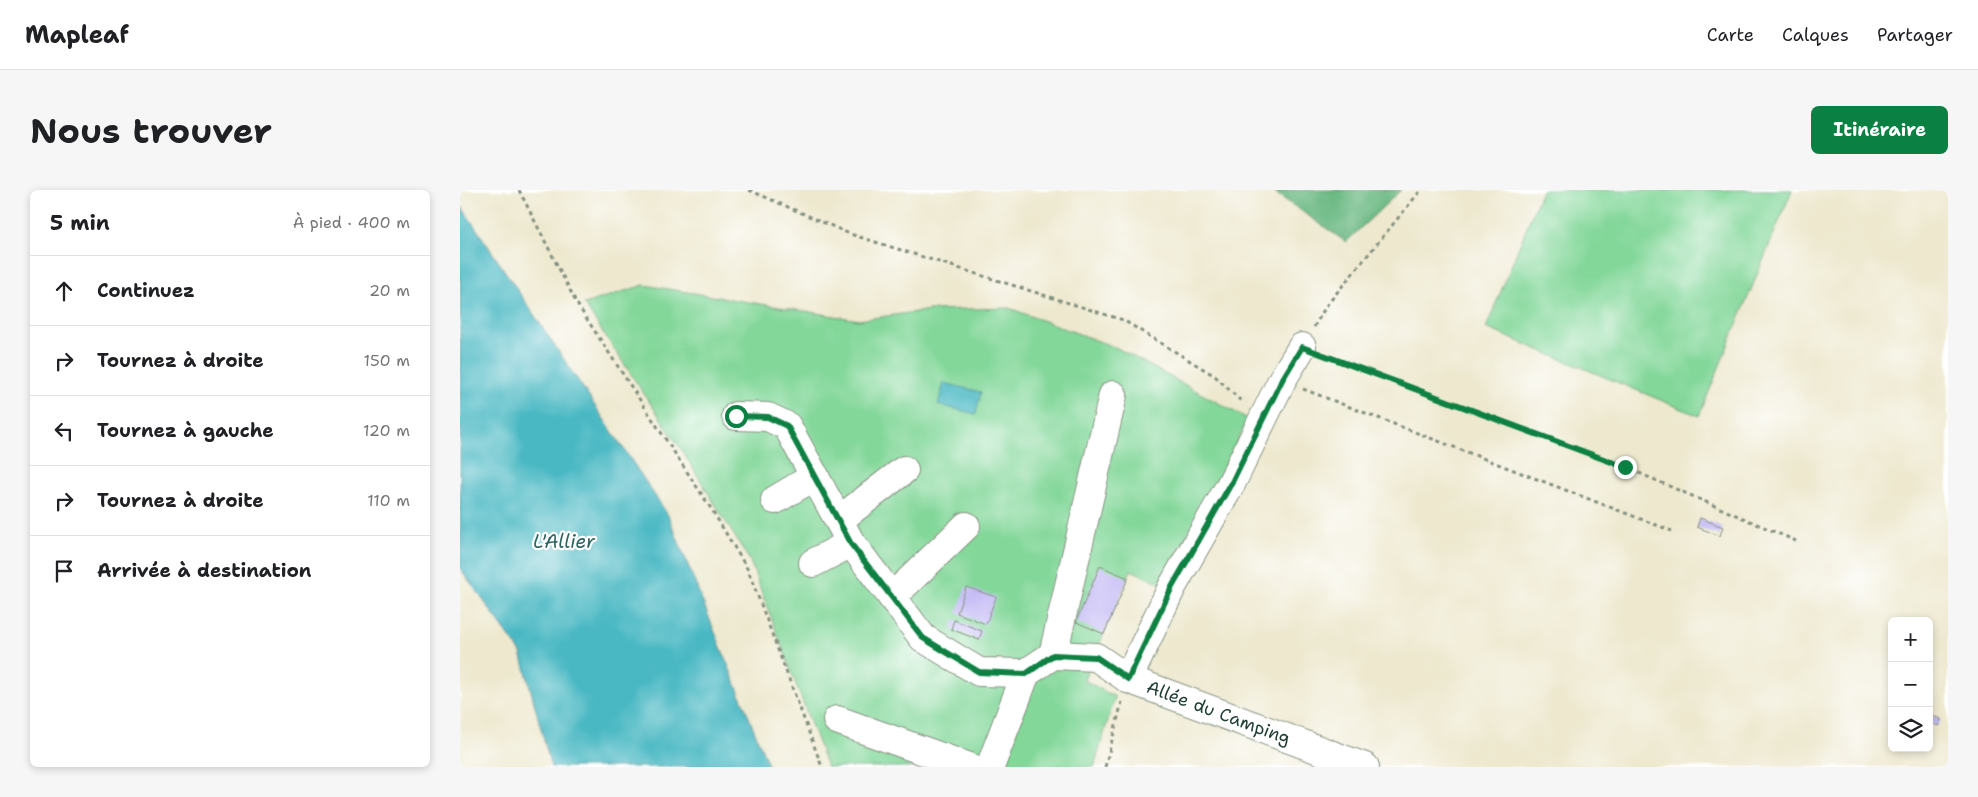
<!DOCTYPE html>
<html lang="fr">
<meta charset="utf-8">
<style>
body{margin:0;font-family:"Shantell Sans",sans-serif;background:#f6f6f6;color:#202124}
.controls{position:absolute;right:15px;bottom:15px;display:grid;overflow:hidden;border-radius:8px;box-shadow:0 2px 8px #0003}
.controls button{width:45px;height:45px;display:grid;place-items:center;padding:0;border:0;border-bottom:1px solid #e0e0e0;background:#fff;color:#202124;font:25px sans-serif}
.stop{position:absolute;width:15px;height:15px;margin:-11px;border:4px solid #0b8043;border-radius:50%;background:#fff}
.stop.end{background:#0b8043;border-color:#fff;box-shadow:0 1px 5px #0008}
.list{margin:0;padding:0;list-style:none}
h2{display:flex;justify-content:space-between;align-items:center;height:65px;margin:0;padding:0 20px;font-size:21px}
h2 small{font-size:16px;font-weight:400;color:#757577}
.list li{display:grid;grid-template-columns:32px 1fr auto;gap:15px;align-items:center;box-sizing:border-box;height:70px;padding:0 20px;border-top:1px solid #e0e0e0}
.list b{display:block;font-size:19px;white-space:nowrap}
.list em{font-size:16px;font-style:normal;color:#757577}
.icon{flex:none;width:28px;height:28px;fill:none;stroke:currentColor;stroke-width:2;stroke-linecap:round;stroke-linejoin:round}
.map{position:relative;flex:none;width:1488px;height:577px;overflow:hidden;border-radius:8px}
header{display:flex;align-items:center;gap:30px;box-sizing:border-box;height:70px;padding:0 25px;background:#fff;border-bottom:1px solid #e0e0e0}
header strong{font-size:24px}
nav{display:flex;gap:28px;margin-inline-start:auto;font-size:18px}
.intro{display:flex;align-items:center;justify-content:space-between;box-sizing:border-box;height:120px;padding:0 30px}
h1{margin:0;font-size:35px}
.button{padding:12px 22px;border-radius:8px;background:#0b8043;color:#fff;font-size:18px;font-weight:700}
main{display:flex;gap:30px;padding:0 30px}
aside{flex:1;background:#fff;border-radius:8px;box-shadow:0 2px 8px #0003}
.map>svg:first-child{display:block}
.green{fill:#82d799;stroke:#508a66}
.forest{fill:#69b881;stroke:#447a5a}
.water{fill:#49b8c3;stroke:#347a7c}
.building{fill:#c1b7f4}
.lines{fill:none;stroke-linecap:round;stroke-linejoin:round}
.minor-casing{stroke:#869281;stroke-width:30}
.path{stroke:#869281;stroke-width:3;stroke-dasharray:4 4;stroke-linecap:butt}
.minor{stroke:#fff;stroke-width:28}
.route{stroke:#0b8043;stroke-width:6}
.labels{text-anchor:middle;dominant-baseline:central;stroke-width:4.5;stroke-linejoin:round;paint-order:stroke}
.street-label{font-size:18px;fill:#1f3d34;stroke:#fff}
.water-label{font-size:19px;font-style:italic;fill:#2c625f;stroke:#fff}
</style>
<header>
<strong>Mapleaf</strong>
<nav><a>Carte</a><a>Calques</a><a>Partager</a></nav>
</header>
<div class="intro"><h1>Nous trouver</h1><a class="button">Itinéraire</a></div>
<main>
<aside>
<h2>5 min<small>À pied · 400 m</small></h2>
<ul class="list">
<li><svg class="icon" aria-label="ahead" viewBox="0 0 24 24"><path d="M12 20V5M6 11l6-6 6 6"/></svg><div><b>Continuez</b></div><em>20 m</em></li>
<li><svg class="icon" aria-label="right" viewBox="0 0 24 24"><path d="M7 20v-9h11M14 6l5 5-5 5"/></svg><div><b>Tournez à droite</b></div><em>150 m</em></li>
<li><svg class="icon" aria-label="left" viewBox="0 0 24 24"><path d="M17 20v-9H6M10 6l-5 5 5 5"/></svg><div><b>Tournez à gauche</b></div><em>120 m</em></li>
<li><svg class="icon" aria-label="right" viewBox="0 0 24 24"><path d="M7 20v-9h11M14 6l5 5-5 5"/></svg><div><b>Tournez à droite</b></div><em>110 m</em></li>
<li><svg class="icon" aria-label="arrive" viewBox="0 0 24 24"><path d="M6 21V4h12l-3 4 3 4H6"/></svg><div><b>Arrivée à destination</b></div></li>
</ul>
</aside>
<div class="map">
<svg width="1488" height="577" viewBox="0 0 1488 577">
<rect width="100%" height="100%" fill="#fff"/>
<filter id="ink" filterUnits="userSpaceOnUse"><feTurbulence type="fractalNoise" baseFrequency=".02" numOctaves="2"/><feDisplacementMap in="SourceGraphic" scale="10" xChannelSelector="R" yChannelSelector="G"/><feConvolveMatrix kernelMatrix="1 2 1 2 8 2 1 2 1" color-interpolation-filters="sRGB"/></filter>
<filter id="wash" filterUnits="userSpaceOnUse"><feTurbulence type="fractalNoise" baseFrequency=".0096" numOctaves="4" result="noise"/><feDisplacementMap in="SourceGraphic" scale="20" xChannelSelector="R" yChannelSelector="G"/><feGaussianBlur stdDeviation="1.12" result="paint"/><feColorMatrix in="noise" values="0 0 0 0 0 0 0 0 0 0 0 0 0 0 0 0 0 1.4 0 .05"/><feComposite in="paint" operator="in"/></filter>
<g filter="url(#wash)">
<rect width="100%" height="100%" fill="#ede8ce"/>
<g class="green">
<path d="M 1082,0 L 1332,0 L 1239,226 L 1026,138 Z"/>
<path d="M 184,95 L 399,130 L 470,120 L 549,118 L 657,158 L 788,229 L 765,276 L 701,393 L 671,380 L 624,490 L 655,507 L 634,577 L 367,577 L 290,371 L 221,259 L 124,114 Z"/>
</g>
<path class="forest" d="M 811,0 L 941,0 L 886,52 Z"/>
<g class="water">
<path d="M 0,14 L 208,325 L 309,577 L 91,577 L 61,463 L 0,378 Z"/>
<path d="M 484,193 L 521,202 L 516,224 L 478,215 Z"/>
</g>
<g id="blocks">
<g class="building">
<path d="M 1240,328 L 1263,337 L 1260,346 L 1237,337 Z"/>
<path d="M 640,376 L 668,388 L 644,444 L 616,432 Z"/>
<path d="M 506,397 L 536,407 L 526,434 L 497,423 Z"/>
<path d="M 494,430 L 522,441 L 519,450 L 491,439 Z"/>
<path d="M 1469,525 L 1481,529 L 1478,536 L 1469,532 Z"/>
</g>
</g>
</g>
<g filter="url(#ink)">
<use href="#blocks" fill-opacity="0" stroke="#869281" stroke-width="1"/>
<g class="lines">
<g class="minor-casing">
<g id="minor">
<path id="s1" d="M 276,226 L 308,227 L 327,236 L 391,353 L 463,448 L 519,482 L 566,483 L 593,465 L 636,467 L 668,489 L 905,577"/>
<path d="M 315,310 L 355,286"/>
<path d="M 379,330 L 444,280"/>
<path d="M 353,373 L 391,353"/>
<path d="M 432,407 L 506,336"/>
<path d="M 593,465 L 653,205"/>
<path d="M 668,489 L 712,397 L 772,292 L 822,190 L 842,157"/>
<path d="M 377,530 L 509,577"/>
<path d="M 530,577 L 566,483"/>
</g>
</g>
<g class="path">
<path d="M 59,0 L 117,114 L 252,320 L 288,380 L 362,577"/>
<path d="M 289,0 L 390,44 L 663,130 L 755,186 L 783,213"/>
<path d="M 854,137 L 866,116 L 961,0"/>
<path d="M 864,165 L 1165,277 L 1336,351"/>
<path d="M 843,199 L 1212,341"/>
<path d="M 645,577 L 662,512"/>
</g>
<use href="#minor" class="minor"/>
</g>
</g>
<g class="lines" filter="url(#ink)">
<path class="route" d="M 276,226 L 308,227 L 327,236 L 391,354 L 463,448 L 519,482 L 566,484 L 593,465 L 636,467 L 668,489 L 712,397 L 772,292 L 822,190 L 842,157 L 1165,277"/>
</g>
<g class="labels">
<g class="street-label">
<text stroke="none"><textPath href="#s1" startOffset="629">Allée du Camping</textPath></text>
</g>
<g class="water-label">
<text x="104" y="351">L'Allier</text>
</g>
</g>
</svg>
<div class="controls">
<button>+</button>
<button>−</button>
<button><svg class="icon" aria-label="layers" viewBox="0 0 24 24"><path d="M12 4l9 5-9 5-9-5zM3 14l9 5 9-5"/></svg></button>
</div>
<div class="stop" style="left:276px;top:226px"></div>
<div class="stop end" style="left:1165px;top:277px"></div>
</div>
</main>
